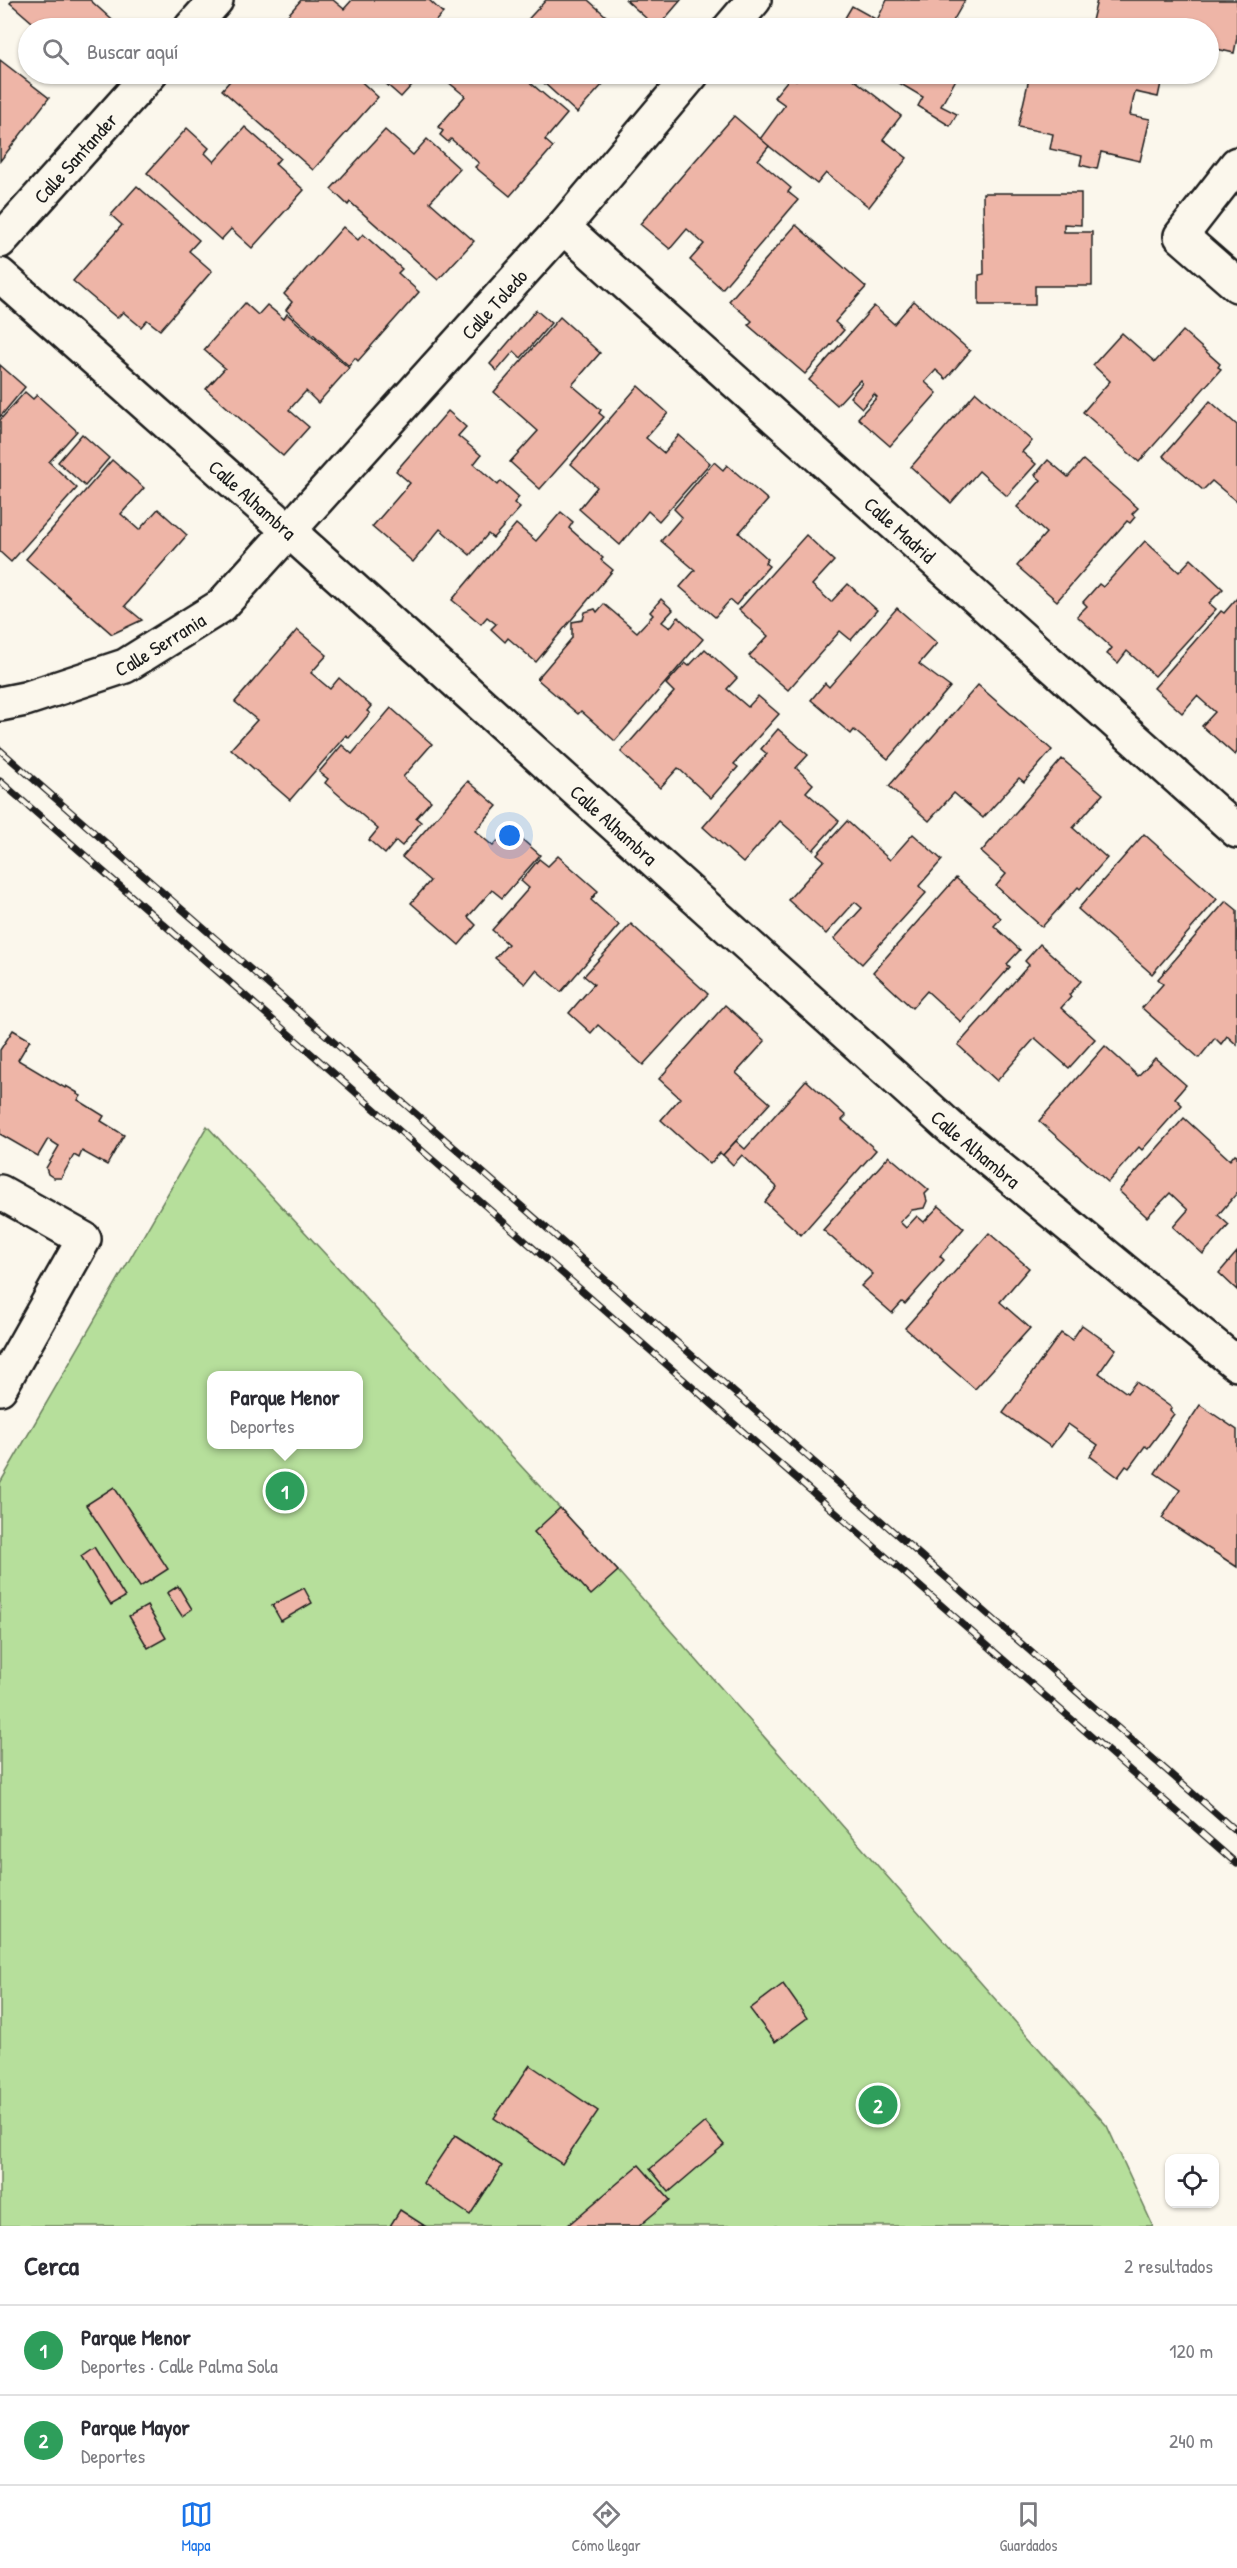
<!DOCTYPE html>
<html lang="es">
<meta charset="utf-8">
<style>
body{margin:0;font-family:"Patrick Hand",sans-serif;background:#f7f7f7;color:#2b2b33}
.controls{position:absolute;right:18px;bottom:18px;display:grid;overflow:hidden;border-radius:12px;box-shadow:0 2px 4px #0004}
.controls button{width:54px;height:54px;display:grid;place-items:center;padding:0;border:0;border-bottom:2px solid #e1e1e2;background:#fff;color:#2b2b33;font:30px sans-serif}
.you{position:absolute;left:510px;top:836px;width:21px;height:21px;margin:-15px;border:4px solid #fff;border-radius:50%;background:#1a73e8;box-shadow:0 0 0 9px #1a73e833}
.badge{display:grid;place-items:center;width:39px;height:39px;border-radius:50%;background:#1a73e8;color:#fff;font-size:20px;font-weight:700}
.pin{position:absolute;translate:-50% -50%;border:3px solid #fff;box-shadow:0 2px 6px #0006}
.popup{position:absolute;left:207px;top:1371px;width:156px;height:78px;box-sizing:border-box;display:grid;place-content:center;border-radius:12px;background:#fff;filter:drop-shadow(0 2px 4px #0005);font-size:20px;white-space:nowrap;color:#7c7c81}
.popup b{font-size:22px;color:#2b2b33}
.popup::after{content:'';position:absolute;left:50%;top:100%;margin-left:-12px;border:12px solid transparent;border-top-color:#fff}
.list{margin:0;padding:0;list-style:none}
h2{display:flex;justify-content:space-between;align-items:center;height:78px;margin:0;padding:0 24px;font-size:26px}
h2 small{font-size:20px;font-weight:400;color:#7c7c81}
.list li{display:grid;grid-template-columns:39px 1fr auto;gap:18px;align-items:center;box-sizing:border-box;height:90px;padding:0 24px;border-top:2px solid #e1e1e2}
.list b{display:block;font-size:22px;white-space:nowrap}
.list p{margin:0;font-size:20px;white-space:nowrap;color:#7c7c81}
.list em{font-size:20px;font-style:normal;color:#7c7c81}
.icon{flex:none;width:33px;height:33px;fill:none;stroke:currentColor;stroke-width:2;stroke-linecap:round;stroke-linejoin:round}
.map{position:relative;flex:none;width:1237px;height:2226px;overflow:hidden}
.search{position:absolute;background:#fff;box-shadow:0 2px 4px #0004;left:18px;right:18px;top:18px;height:66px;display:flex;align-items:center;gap:15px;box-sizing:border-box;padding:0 21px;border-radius:33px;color:#7c7c81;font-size:22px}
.sheet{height:258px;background:#fff}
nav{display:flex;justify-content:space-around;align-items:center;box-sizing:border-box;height:84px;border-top:2px solid #e1e1e2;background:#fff;font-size:16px;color:#7c7c81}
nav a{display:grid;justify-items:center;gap:3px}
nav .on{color:#1a73e8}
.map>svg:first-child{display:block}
.green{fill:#b6df9b;stroke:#697e5c;stroke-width:1.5;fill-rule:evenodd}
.building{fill:#eeb5a7;stroke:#1c1c1c;stroke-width:1.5}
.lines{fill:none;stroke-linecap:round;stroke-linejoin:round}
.minor-casing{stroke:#1c1c1c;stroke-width:38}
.minor{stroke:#fbf7ec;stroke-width:33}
.rail-casing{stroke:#1c1c1c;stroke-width:7}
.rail{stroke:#fbf7ec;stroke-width:4.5;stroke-dasharray:14;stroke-linecap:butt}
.labels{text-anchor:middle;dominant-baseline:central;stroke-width:5;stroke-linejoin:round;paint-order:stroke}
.street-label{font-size:20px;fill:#1c1c1c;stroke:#fbf7ec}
</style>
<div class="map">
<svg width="1237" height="2226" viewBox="0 0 1237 2226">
<rect width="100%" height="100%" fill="#fbf7ec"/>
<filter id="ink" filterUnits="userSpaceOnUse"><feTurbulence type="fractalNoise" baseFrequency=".0167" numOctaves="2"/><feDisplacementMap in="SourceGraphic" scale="12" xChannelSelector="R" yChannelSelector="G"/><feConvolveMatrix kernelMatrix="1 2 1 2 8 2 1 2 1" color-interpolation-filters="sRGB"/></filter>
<g filter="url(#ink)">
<path class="green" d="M 207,1126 L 618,1571 L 1107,2126 L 1153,2226 L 0,2226 L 0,1483 ZM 212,1376 L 358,1376 L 358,1444 L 212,1444 Z"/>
<g class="building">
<path d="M 13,0 L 90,0 L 121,28 L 39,28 L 10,3 Z"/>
<path d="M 301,0 L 333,0 L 344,9 L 352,0 L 429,0 L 443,13 L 429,28 L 302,28 L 288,15 Z"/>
<path d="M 546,0 L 588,0 L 606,16 L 595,28 L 520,28 Z"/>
<path d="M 626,0 L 681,0 L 657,28 Z"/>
<path d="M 887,0 L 965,0 L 949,28 L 839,28 L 852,6 L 877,20 Z"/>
<path d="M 1097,0 L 1237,0 L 1237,38 L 1234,53 L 1208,47 L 1208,28 L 1126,28 L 1092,21 Z"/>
<path d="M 288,15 L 302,28 L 276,28 Z"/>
<path d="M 0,60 L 49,98 L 0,161 Z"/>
<path d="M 236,74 L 353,74 L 378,97 L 313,170 L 222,90 Z"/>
<path d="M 375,74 L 422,74 L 401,97 Z"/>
<path d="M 454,74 L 520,74 L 567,114 L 545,140 L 553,147 L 510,196 L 475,167 L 479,163 L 451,139 L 448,142 L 440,135 L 443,131 L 438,127 L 465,96 L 447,81 Z"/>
<path d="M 534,74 L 612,74 L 577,113 Z"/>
<path d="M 801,74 L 847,74 L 901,116 L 883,139 L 907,158 L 869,207 L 826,173 L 817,184 L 760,139 L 785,105 L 774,97 L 791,76 L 796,80 Z"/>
<path d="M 884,74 L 959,74 L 941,106 L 957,114 L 950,126 L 918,106 L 923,97 Z"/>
<path d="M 1030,74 L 1163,74 L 1158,97 L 1135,92 L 1130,115 L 1150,119 L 1140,161 L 1101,152 L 1097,169 L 1080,165 L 1082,156 L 1050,149 L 1053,134 L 1018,127 Z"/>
<path d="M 734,116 L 769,146 L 758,160 L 791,188 L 788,192 L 798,200 L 722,289 L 690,260 L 704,244 L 687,229 L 670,249 L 640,224 Z"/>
<path d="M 245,127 L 280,158 L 275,164 L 304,190 L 252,248 L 231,229 L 221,240 L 147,173 L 187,128 L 209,148 L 205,153 L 214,162 Z"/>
<path d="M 385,130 L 413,155 L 427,139 L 460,169 L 430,202 L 474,241 L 438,280 L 350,202 L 348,205 L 331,189 Z"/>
<path d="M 137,186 L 199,240 L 189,251 L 212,271 L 160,330 L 147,320 L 141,327 L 123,312 L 117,318 L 73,281 L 122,225 L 111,215 Z"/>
<path d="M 983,193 L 1081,193 L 1081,225 L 1064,224 L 1064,232 L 1092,232 L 1092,286 L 1035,286 L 1035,305 L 979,305 L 979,275 L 984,274 Z"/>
<path d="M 796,225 L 866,287 L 835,322 L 844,330 L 805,374 L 748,325 L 752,321 L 729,301 Z"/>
<path d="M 343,227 L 358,240 L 363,234 L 402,269 L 398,273 L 419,292 L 358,361 L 355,358 L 349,366 L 286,310 L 292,302 L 284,294 Z"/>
<path d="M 914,301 L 970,351 L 946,379 L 936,370 L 925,382 L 937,393 L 890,446 L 858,418 L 877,397 L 874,394 L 862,408 L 850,397 L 862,383 L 860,380 L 837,405 L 809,380 L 874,306 L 894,324 Z"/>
<path d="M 245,303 L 258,315 L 267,305 L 284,319 L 287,314 L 349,368 L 318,403 L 306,391 L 289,410 L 309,427 L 283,456 L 206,389 L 225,368 L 204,350 Z"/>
<path d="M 536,310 L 551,323 L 521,358 L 514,351 L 497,371 L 490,364 Z"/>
<path d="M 560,317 L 600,353 L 572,385 L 601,410 L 599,413 L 604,417 L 540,489 L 510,462 L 538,431 L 494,392 Z"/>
<path d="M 1183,331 L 1220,364 L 1218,367 L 1221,369 L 1139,462 L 1083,412 L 1110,381 L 1093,365 L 1122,333 L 1155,362 Z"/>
<path d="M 0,365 L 25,387 L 0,417 Z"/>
<path d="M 638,386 L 668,413 L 646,438 L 664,453 L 679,435 L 710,463 L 659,521 L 648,511 L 620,545 L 579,509 L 597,487 L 571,464 Z"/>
<path d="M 25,392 L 33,399 L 37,395 L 77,431 L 49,462 L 77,488 L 11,562 L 0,552 L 0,420 Z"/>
<path d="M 976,392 L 1032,441 L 1022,452 L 1036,464 L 1007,496 L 979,471 L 951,503 L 911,467 Z"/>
<path d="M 1210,401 L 1237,425 L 1237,502 L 1212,481 L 1203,490 L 1163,456 Z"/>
<path d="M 448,411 L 466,427 L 458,436 L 481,455 L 474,464 L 498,485 L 501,481 L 519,497 L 514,503 L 520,508 L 493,538 L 488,534 L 470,555 L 440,529 L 413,562 L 372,527 L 410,483 L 396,471 Z"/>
<path d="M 82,434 L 109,458 L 85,486 L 58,462 Z"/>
<path d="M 112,460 L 144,488 L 121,514 L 139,530 L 158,509 L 187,535 L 125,606 L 142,620 L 112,634 L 26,559 Z"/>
<path d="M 1048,460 L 1068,477 L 1083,460 L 1138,508 L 1132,514 L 1135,517 L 1130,523 L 1127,521 L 1057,601 L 1017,566 L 1046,533 L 1017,507 L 1041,480 L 1035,475 Z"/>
<path d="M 714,462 L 723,470 L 727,465 L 768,500 L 739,533 L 768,559 L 765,563 L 769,566 L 736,605 L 730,600 L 715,617 L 680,587 L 695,570 L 661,541 L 682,517 L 674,509 Z"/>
<path d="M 561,512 L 573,522 L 569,528 L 603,558 L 601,560 L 613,570 L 536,662 L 508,638 L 505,642 L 491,629 L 496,624 L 487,617 L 481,624 L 452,600 L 516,524 L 536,541 Z"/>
<path d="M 806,535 L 834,561 L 812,585 L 831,602 L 848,584 L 877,610 L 851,640 L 840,631 L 788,690 L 749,656 L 768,636 L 739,610 Z"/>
<path d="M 1145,541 L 1179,572 L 1191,559 L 1223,589 L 1209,603 L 1216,609 L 1155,676 L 1127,651 L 1118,663 L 1107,654 L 1112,648 L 1077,616 L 1087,606 L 1083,602 L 1099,584 L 1103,587 Z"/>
<path d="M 1237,598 L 1237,752 L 1235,755 L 1202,726 L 1215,712 L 1197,696 L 1182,713 L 1154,688 L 1221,611 L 1224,613 Z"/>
<path d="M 661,599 L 673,610 L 662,622 L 670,628 L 678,617 L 703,639 L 615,741 L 581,711 L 578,714 L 537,679 L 572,638 L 572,622 L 583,620 L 585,612 L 595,609 L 597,612 L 604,604 L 637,632 L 653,615 L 650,612 Z"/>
<path d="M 897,608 L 937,643 L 919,664 L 950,687 L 888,759 L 854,730 L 851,734 L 811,700 L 825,683 L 829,687 Z"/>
<path d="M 297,630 L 327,655 L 311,673 L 330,689 L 339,678 L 371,706 L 367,711 L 370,713 L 349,738 L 346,735 L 290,800 L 231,749 L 257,720 L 235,702 Z"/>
<path d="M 705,649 L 737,678 L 727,689 L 748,707 L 758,696 L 779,714 L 734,764 L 738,767 L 711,798 L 678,768 L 660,788 L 621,752 L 674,692 L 666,684 L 685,663 L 689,666 Z"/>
<path d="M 978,685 L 1052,750 L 1024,782 L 1019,778 L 983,818 L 954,793 L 929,821 L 889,786 Z"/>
<path d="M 391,708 L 432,744 L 403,777 L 431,801 L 416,818 L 421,822 L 402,846 L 396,841 L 385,854 L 369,840 L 378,829 L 325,783 L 328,779 L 319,772 L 342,745 L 352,754 Z"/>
<path d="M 778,729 L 808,755 L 796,768 L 813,784 L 806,792 L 839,821 L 813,850 L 780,821 L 743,863 L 703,827 L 767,754 L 761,749 Z"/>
<path d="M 1062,759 L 1103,794 L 1073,828 L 1107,858 L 1080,889 L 1078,887 L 1042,927 L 996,886 L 1006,874 L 981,852 Z"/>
<path d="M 468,781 L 497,806 L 475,831 L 493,846 L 509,828 L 540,855 L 502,898 L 492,890 L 468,917 L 476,925 L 459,945 L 411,903 L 430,881 L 402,857 Z"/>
<path d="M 847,821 L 890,860 L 913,834 L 942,860 L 919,886 L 926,893 L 862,964 L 834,939 L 862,908 L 855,902 L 826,934 L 788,900 L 824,860 L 817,854 Z"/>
<path d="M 1144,834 L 1217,899 L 1152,974 L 1078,909 Z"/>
<path d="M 558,856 L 598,891 L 591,900 L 619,925 L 561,992 L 536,970 L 525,984 L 495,958 L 508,944 L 492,930 L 529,888 L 521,881 L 539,859 L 548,866 Z"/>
<path d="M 956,878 L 1001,918 L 994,926 L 1020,950 L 1007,964 L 1010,967 L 961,1022 L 927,991 L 912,1008 L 873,972 Z"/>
<path d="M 1226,901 L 1237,910 L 1237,1045 L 1227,1036 L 1221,1044 L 1215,1038 L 1199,1058 L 1142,1008 L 1163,984 L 1158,979 Z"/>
<path d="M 631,924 L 708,994 L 643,1065 L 598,1025 L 591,1033 L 569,1013 L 594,984 L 584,976 Z"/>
<path d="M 1040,944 L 1081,981 L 1069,995 L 1071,997 L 1061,1008 L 1095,1039 L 1069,1068 L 1035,1038 L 997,1081 L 958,1045 L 1029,965 L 1025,961 Z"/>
<path d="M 725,1005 L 765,1041 L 736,1073 L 770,1103 L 723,1155 L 720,1153 L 710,1164 L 661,1120 L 680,1098 L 659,1079 Z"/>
<path d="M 13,1030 L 30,1040 L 18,1060 L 65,1088 L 66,1086 L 78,1093 L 77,1094 L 81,1096 L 78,1100 L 104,1116 L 101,1121 L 124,1135 L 107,1165 L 82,1151 L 79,1158 L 74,1155 L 61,1178 L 54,1178 L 48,1174 L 46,1168 L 59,1146 L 48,1139 L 38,1156 L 0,1134 L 0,1050 Z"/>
<path d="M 1105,1046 L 1138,1076 L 1155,1058 L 1186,1085 L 1175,1098 L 1182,1105 L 1142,1150 L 1139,1147 L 1108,1182 L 1039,1121 Z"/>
<path d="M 806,1080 L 846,1116 L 842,1120 L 876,1150 L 801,1235 L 765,1202 L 777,1187 L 742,1155 L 733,1165 L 723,1155 L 736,1141 L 745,1149 Z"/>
<path d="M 1184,1118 L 1230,1160 L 1235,1154 L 1237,1155 L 1237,1193 L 1218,1215 L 1229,1225 L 1203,1254 L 1173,1227 L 1188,1210 L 1170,1193 L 1147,1217 L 1119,1191 Z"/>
<path d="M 889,1156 L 929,1190 L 925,1194 L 927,1201 L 924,1208 L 912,1210 L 900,1222 L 906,1228 L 917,1216 L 924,1222 L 939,1206 L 964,1228 L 940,1256 L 944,1260 L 905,1304 L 902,1302 L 892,1313 L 861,1286 L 873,1274 L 823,1230 Z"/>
<path d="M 989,1233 L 1029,1268 L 1000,1302 L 1030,1328 L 975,1389 L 905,1328 Z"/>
<path d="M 1237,1252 L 1237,1290 L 1219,1273 Z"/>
<path d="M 1082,1325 L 1116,1349 L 1099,1373 L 1127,1393 L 1136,1382 L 1172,1408 L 1170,1410 L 1174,1414 L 1148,1448 L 1145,1446 L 1129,1468 L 1126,1466 L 1118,1477 L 1090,1456 L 1098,1445 L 1068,1424 L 1051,1447 L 1003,1413 L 1061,1333 L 1072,1340 Z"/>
<path d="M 1200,1405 L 1237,1430 L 1237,1567 L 1162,1518 L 1180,1490 L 1155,1473 Z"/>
<path d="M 114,1487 L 168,1569 L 140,1587 L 86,1505 Z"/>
<path d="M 560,1508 L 618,1571 L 591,1595 L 534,1532 Z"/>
<path d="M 94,1547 L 125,1597 L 111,1605 L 81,1556 Z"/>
<path d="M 178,1586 L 192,1609 L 182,1616 L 167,1593 Z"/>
<path d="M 304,1588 L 312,1603 L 281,1621 L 272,1605 Z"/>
<path d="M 147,1606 L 166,1638 L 148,1648 L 129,1616 Z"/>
<path d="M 783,1984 L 807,2018 L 775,2042 L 750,2009 Z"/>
<path d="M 530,2065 L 598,2111 L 562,2164 L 494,2118 Z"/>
<path d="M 705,2122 L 724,2145 L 669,2192 L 650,2169 Z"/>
<path d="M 455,2135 L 502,2166 L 470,2215 L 423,2183 Z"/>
<path d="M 639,2165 L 670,2200 L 639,2226 L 567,2226 Z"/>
<path d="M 400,2210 L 425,2226 L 390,2226 Z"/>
</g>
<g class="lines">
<g class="minor-casing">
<g id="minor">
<path d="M 191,28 L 216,0"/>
<path d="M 730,28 L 754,0"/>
<path d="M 1237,164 L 1181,236 L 1237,285"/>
<path id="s1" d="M 563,227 L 1237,831"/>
<path id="s2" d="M 0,241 L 150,74"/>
<path id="s3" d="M 0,275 L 289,531 L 952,1129 L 1237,1364"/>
<path id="s4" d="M 0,704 L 25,699 L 125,666 L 221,606 L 563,227 L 692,74"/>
<path d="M 0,1192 L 84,1239 L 0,1388"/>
</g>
</g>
<use href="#minor" class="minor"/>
<g class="rail-casing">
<g id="rail">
<path d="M 0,750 L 1237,1832"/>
<path d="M 0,781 L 1237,1864"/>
</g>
</g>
<use href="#rail" class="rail"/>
</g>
</g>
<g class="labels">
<g class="street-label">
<text stroke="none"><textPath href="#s2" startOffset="112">Calle Santander</textPath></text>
<text stroke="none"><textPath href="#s4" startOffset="651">Calle Toledo</textPath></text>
<text stroke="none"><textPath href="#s3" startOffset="338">Calle Alhambra</textPath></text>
<text stroke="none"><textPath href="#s1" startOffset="453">Calle Madrid</textPath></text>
<text stroke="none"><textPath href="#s4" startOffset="172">Calle Serrania</textPath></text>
<text stroke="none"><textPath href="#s3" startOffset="824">Calle Alhambra</textPath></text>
<text stroke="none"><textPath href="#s3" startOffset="1310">Calle Alhambra</textPath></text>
</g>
</g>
</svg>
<div class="controls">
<button><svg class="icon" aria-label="locate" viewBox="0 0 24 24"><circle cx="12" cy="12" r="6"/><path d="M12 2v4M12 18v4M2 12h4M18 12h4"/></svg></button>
</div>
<div class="you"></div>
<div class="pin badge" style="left:285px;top:1491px;background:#2e9e5b">1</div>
<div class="popup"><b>Parque Menor</b>Deportes</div>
<div class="pin badge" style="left:878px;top:2105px;background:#2e9e5b">2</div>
<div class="search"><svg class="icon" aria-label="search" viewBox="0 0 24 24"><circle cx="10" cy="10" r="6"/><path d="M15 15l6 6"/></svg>Buscar aquí</div>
</div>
<section class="sheet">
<h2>Cerca<small>2 resultados</small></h2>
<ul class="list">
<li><span class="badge" style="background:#2e9e5b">1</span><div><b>Parque Menor</b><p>Deportes · Calle Palma Sola</p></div><em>120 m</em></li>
<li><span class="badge" style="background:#2e9e5b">2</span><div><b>Parque Mayor</b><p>Deportes</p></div><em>240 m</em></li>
</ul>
</section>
<nav>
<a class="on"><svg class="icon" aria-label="map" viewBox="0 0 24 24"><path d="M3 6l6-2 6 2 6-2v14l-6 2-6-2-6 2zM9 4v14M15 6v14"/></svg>Mapa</a>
<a><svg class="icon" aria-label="directions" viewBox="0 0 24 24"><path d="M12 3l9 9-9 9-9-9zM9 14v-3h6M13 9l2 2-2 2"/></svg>Cómo llegar</a>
<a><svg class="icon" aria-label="saved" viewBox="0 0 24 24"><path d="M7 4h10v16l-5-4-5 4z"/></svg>Guardados</a>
</nav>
